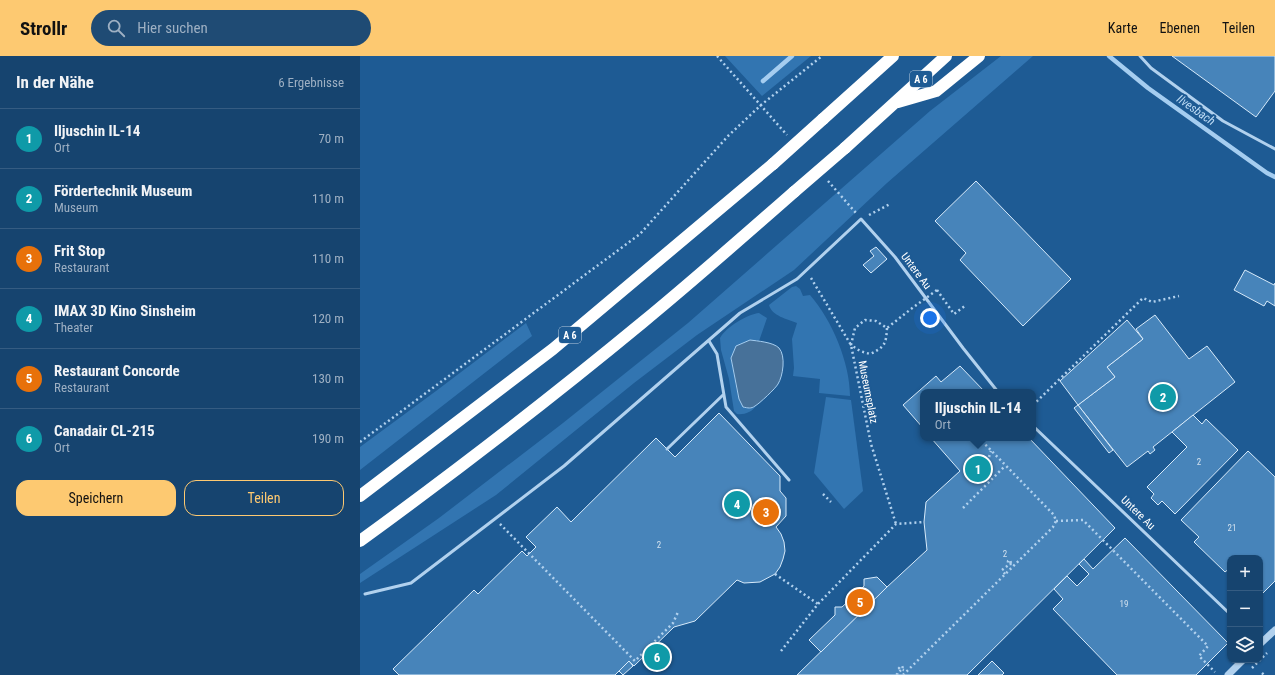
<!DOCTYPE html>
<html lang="de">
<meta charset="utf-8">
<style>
body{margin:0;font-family:"Roboto Condensed",sans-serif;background:#1f4b74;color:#f1f3f6}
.controls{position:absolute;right:12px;bottom:12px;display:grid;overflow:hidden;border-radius:8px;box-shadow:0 1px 3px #0004}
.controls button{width:36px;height:36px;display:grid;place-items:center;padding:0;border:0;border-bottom:1px solid #355c82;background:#16446f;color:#f1f3f6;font:20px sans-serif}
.you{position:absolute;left:570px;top:262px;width:14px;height:14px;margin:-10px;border:3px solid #fff;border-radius:50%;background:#1a73e8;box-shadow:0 0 0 6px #1a73e833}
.badge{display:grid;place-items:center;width:26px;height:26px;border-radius:50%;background:#fdc971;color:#fff;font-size:13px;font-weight:700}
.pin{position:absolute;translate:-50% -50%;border:2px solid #fff;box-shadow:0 1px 4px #0006}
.popup{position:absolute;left:560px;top:333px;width:116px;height:52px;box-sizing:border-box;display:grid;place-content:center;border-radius:8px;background:#16446f;filter:drop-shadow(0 1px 3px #0005);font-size:13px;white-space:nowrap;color:#9eb0c3}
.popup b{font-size:15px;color:#f1f3f6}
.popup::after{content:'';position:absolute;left:50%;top:100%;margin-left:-8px;border:8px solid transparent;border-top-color:#16446f}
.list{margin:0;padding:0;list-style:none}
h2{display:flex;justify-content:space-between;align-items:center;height:52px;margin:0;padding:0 16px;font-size:17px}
h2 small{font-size:13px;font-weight:400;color:#9eb0c3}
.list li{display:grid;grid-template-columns:26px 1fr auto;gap:12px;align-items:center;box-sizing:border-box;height:60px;padding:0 16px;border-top:1px solid #355c82}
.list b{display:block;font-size:15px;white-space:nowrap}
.list p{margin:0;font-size:13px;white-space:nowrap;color:#9eb0c3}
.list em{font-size:13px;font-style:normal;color:#9eb0c3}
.actions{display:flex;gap:8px;padding:12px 16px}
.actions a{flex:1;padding:9px 0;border:1px solid #fdc971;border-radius:12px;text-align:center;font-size:14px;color:#fdc971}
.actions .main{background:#fdc971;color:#111}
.icon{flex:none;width:22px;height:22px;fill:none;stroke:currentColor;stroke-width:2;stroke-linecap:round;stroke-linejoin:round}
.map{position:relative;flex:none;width:915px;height:619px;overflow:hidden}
header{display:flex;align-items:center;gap:24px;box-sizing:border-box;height:56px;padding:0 20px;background:#fdc971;color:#111}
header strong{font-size:19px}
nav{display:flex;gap:22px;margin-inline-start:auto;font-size:14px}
.search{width:280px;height:36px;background:#1f4b74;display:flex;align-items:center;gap:10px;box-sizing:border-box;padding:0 14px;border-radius:22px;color:#9eb0c3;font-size:15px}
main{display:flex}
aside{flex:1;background:#16446f}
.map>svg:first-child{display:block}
.green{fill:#3275b1}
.water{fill:#477199;stroke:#a5cdf0}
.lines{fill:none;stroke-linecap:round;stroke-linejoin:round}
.stream{stroke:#a5cdf0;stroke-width:4.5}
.building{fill:#4784ba;stroke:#d7eafa}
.path{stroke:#b1d1ee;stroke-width:2.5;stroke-dasharray:2 3;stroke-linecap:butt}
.service{stroke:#b1d1ee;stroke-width:3}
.tertiary{stroke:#b1d1ee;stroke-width:7}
.motorway{stroke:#fff;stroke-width:12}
.path-bridge{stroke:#b1d1ee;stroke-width:2.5;stroke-dasharray:2 3;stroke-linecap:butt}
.motorway-bridge{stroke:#fff;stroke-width:12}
.labels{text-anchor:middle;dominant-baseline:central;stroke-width:4;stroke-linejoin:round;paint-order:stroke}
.number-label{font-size:9px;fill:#d1e0ee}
.shield{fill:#1e5b94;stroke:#bccedf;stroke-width:1}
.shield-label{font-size:10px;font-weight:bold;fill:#fff}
.street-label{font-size:11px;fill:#fff;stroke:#1e5b94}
.water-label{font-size:12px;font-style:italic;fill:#bddbf5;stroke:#1e5b94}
</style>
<header>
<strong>Strollr</strong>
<div class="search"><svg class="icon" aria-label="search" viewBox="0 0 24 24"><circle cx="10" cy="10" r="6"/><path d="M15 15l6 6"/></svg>Hier suchen</div>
<nav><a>Karte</a><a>Ebenen</a><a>Teilen</a></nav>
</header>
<main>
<aside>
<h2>In der Nähe<small>6 Ergebnisse</small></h2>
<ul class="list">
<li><span class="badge" style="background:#0f9aa8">1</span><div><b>Iljuschin IL-14</b><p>Ort</p></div><em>70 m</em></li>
<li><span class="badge" style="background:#0f9aa8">2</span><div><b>Fördertechnik Museum</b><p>Museum</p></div><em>110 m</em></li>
<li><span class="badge" style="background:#e8710a">3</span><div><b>Frit Stop</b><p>Restaurant</p></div><em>110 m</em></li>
<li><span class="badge" style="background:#0f9aa8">4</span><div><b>IMAX 3D Kino Sinsheim</b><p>Theater</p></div><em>120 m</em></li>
<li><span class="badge" style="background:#e8710a">5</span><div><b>Restaurant Concorde</b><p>Restaurant</p></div><em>130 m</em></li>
<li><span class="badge" style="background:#0f9aa8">6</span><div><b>Canadair CL-215</b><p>Ort</p></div><em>190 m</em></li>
</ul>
<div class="actions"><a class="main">Speichern</a><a>Teilen</a></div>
</aside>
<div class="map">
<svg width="915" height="619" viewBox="0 0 915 619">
<rect width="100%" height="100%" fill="#1e5b94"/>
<g class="green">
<path d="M 365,0 L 451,0 L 402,40 Z"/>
<path d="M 641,0 L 673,0 L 527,127 L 434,214 L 337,279 L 274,327 L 136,439 L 0,527 L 0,518 L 79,462 L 203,367 L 328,267 L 570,55 Z"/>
<path d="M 436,230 L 440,233 L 443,240 L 450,239 C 472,264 490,307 490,340 L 459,337 L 460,323 L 433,320 L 434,312 L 432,283 L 437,267 C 427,263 412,260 409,249 L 432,231 Z"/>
<path d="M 399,257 L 407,262 L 399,285 L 390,284 L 377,290 L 371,302 L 376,330 L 379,343 L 389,352 L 396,350 C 392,356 384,359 377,358 L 374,355 L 369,323 L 361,294 L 360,282 C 366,271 388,258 399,257 Z"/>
<path d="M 166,267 L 172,280 L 0,414 L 0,391 L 76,335 Z"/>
<path d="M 466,341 L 491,344 L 503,435 L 484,453 L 454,417 Z"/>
</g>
<path class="water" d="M 390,284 C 397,285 413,286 419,292 C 426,300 423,320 418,328 C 416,332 399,348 395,350 C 391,353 388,352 383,351 L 379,343 L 371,302 L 376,290 Z"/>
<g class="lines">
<g class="stream">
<path d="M 749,0 L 788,32 L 907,117 L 915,121"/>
<path d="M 403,25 L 432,0"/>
</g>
</g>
<g class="building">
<path d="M 812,0 L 915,0 L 915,35 L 896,61 Z"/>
<path d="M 616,125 L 711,223 L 663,270 L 600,204 L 606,197 L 575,165 Z"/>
<path d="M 516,191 L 527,203 L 511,217 L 503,209 L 514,200 L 510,195 Z"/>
<path d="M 885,214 L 914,229 L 915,227 L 915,250 L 907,245 L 904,250 L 874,234 Z"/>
<path d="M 795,259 L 829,303 L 847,290 L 875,326 L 793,391 L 795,394 L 790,398 L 788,395 L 767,411 L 718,349 L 755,321 L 747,311 L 783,283 L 776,273 Z"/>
<path d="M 767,264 L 783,283 L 747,311 L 755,321 L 718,349 L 700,325 Z"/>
<path d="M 600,310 L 625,336 L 563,336 L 563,372 L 543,349 L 576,320 L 581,326 Z"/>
<path d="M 718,349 L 753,394 L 749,397 L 714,352 Z"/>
<path d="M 359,357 L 420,420 L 420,435 L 426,442 L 426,460 L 416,471 L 421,478 L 424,486 L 425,495 L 423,503 L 420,511 L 415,518 L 400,526 L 384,527 L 377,524 L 335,565 L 314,571 L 274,610 L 269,605 L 255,619 L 39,619 L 33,613 L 114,534 L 118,538 L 162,495 L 167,500 L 176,491 L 166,481 L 197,451 L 211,466 L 296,382 L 315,401 Z"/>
<path d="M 833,359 L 842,368 L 846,363 L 878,394 L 815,458 L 802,445 L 798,449 L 791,442 L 794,438 L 787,431 L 827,391 L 812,376 Z"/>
<path d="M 571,382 L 669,382 L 755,472 L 607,619 L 437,619 L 527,531 L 567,494 L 564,466 L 566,446 L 600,415 Z"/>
<path d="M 888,395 L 915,421 L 915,525 L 900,540 L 900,502 L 870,502 L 870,512 L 865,516 L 834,486 L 839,481 L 821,464 Z"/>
<path d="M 765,482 L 868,587 L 836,619 L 757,619 L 693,553 L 703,543 L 694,533 L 707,520 L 717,530 L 729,518 L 719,508 L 724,503 L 733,513 Z"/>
<path d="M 517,521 L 527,531 L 461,596 L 449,584 L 475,559 L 475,551 L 482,551 L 504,530 L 504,523 Z"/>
<path d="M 269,605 L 273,610 L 263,619 L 259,615 Z"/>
<path d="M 632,605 L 644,617 L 642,619 L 618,619 Z"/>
</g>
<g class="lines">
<g class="path">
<path d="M 357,0 L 427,79"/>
<path d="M 468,125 L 496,157"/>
<path d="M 509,159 L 530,148"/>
<path d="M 451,222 L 491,289 L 511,388 L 536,468"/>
<path d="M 577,234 L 594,258 L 606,249"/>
<path d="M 527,272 C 526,288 525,291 510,298 L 500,295 L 491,289 L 495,272 L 505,264 L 516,265 L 527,272 L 551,253"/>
<path d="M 673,349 L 783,242 L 792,246 L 819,240"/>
<path d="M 0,386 L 280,178 L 368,80 L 401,49 L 462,0"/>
<path d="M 629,401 L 631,395"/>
<path d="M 463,438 L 471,446"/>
<path d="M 603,452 L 645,410"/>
<path d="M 696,465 L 723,464 L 848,590 L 839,600 L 855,616"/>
<path d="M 140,468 L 275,605 L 313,567 L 318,556"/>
<path d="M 651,507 L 650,504 L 648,505 L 648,508 L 652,508"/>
<path d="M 415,518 L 458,548"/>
<path d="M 421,595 L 458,548 L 536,468 L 564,466"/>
<path d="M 543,612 L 542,610 L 539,612 L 540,613 L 544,614"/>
<path d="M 892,612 L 907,597"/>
<path d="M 902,617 L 904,619"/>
<path d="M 543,619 L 693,471 L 696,465 L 694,459 L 619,382"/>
</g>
<g class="service">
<path d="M 780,0 L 791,12 L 863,65 L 915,93"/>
<path d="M 349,285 L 357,298 L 366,351 L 429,424"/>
<path d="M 673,370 L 870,558"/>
<path d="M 307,393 L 363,339"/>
<path d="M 5,538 L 51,527 L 204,410 L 380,257 L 437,223 L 501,163 L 535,201 L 603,292 L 638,336"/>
</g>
<g class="tertiary">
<path d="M 900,588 L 915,574"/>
<path d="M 868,619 L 883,604"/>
</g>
<g class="motorway">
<path d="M 538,46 L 576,35 L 619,0"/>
<path d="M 463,63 L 533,0"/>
<path d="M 485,92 L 586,0"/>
<path d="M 0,440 L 193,293 L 413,108"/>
<path d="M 0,485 C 96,415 191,342 283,266 C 334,224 384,180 434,136"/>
</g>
<g class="path-bridge">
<path d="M 551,253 L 577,234"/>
<path d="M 645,518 L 642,514 L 651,507"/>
<path d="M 538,619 L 537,618 L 543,612"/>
</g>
<g class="motorway-bridge">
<path d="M 413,108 L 463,63"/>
<path d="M 434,136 L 485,92"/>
</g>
</g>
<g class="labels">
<g class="number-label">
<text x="839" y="406">2</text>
<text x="872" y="472">21</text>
<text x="299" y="489">2</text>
<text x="645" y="498">2</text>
<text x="764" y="548">19</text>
</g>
<g class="shield">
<rect x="550" y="15" width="22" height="16" rx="3"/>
<rect x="199" y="271" width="22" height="16" rx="3"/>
</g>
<g class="shield-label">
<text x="561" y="23">A 6</text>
<text x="210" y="279">A 6</text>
</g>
<g class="street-label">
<text transform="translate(556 215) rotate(53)">Untere Au</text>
<text transform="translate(508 336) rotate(79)">Museumsplatz</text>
<text transform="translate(778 457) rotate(44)">Untere Au</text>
</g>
<g class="water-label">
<text transform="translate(836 54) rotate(35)">Ilvesbach</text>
</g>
</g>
</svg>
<div class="controls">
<button>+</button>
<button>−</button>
<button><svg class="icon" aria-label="layers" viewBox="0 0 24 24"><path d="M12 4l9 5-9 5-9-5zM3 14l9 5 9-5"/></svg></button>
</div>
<div class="you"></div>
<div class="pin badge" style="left:618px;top:413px;background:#0f9aa8">1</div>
<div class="popup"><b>Iljuschin IL-14</b>Ort</div>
<div class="pin badge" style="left:803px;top:341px;background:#0f9aa8">2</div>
<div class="pin badge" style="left:406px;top:456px;background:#e8710a">3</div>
<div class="pin badge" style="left:377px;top:448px;background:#0f9aa8">4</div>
<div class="pin badge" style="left:500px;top:546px;background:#e8710a">5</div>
<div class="pin badge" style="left:297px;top:601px;background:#0f9aa8">6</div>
</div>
</main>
